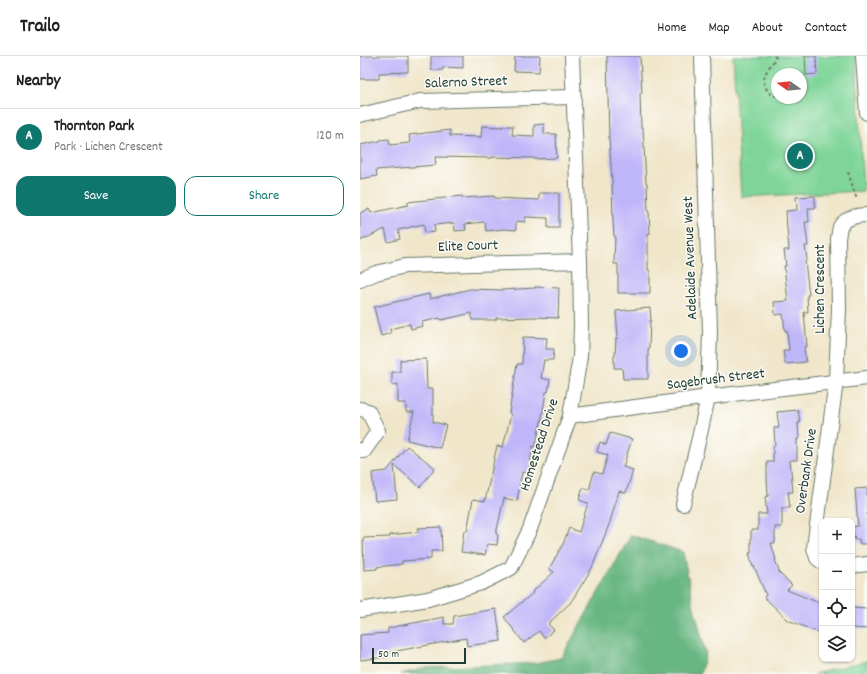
<!DOCTYPE html>
<meta charset="utf-8">
<style>
body{margin:0;font-family:Dekko,sans-serif;background:#f2f2f2;color:#202124}
.controls{position:absolute;right:12px;bottom:12px;display:grid;overflow:hidden;border-radius:8px;box-shadow:0 1px 3px #0004}
.controls button{width:36px;height:36px;display:grid;place-items:center;padding:0;border:0;border-bottom:1px solid #e0e0e0;background:#fff;color:#202124;font:20px sans-serif}
.compass{position:absolute;left:411px;top:12px;width:36px;height:36px;border-radius:50%;background:#fff;box-shadow:0 1px 3px #0004;rotate:285deg}
.scale{position:absolute;left:12px;bottom:10px;width:94px;box-sizing:border-box;padding-left:4px;border:2px solid #1f3d34;border-top:0;font-size:11px;line-height:14px;white-space:nowrap;color:#1f3d34;-webkit-text-stroke:3px #fdfcf7;paint-order:stroke}
.you{position:absolute;left:321px;top:295px;width:14px;height:14px;margin:-10px;border:3px solid #fff;border-radius:50%;background:#1a73e8;box-shadow:0 0 0 6px #1a73e833}
.badge{display:grid;place-items:center;width:26px;height:26px;border-radius:50%;background:#0f766e;color:#fff;font-size:13px;font-weight:700}
.pin{position:absolute;translate:-50% -50%;border:2px solid #fff;box-shadow:0 1px 4px #0006}
.list{margin:0;padding:0;list-style:none}
h2{display:flex;justify-content:space-between;align-items:center;height:52px;margin:0;padding:0 16px;font-size:17px}
h2 small{font-size:13px;font-weight:400;color:#757577}
.list li{display:grid;grid-template-columns:26px 1fr auto;gap:12px;align-items:center;box-sizing:border-box;height:56px;padding:0 16px;border-top:1px solid #e0e0e0}
.list b{display:block;font-size:15px;white-space:nowrap}
.list p{margin:0;font-size:13px;white-space:nowrap;color:#757577}
.list em{font-size:13px;font-style:normal;color:#757577}
.actions{display:flex;gap:8px;padding:12px 16px}
.actions a{flex:1;padding:9px 0;border:1px solid #0f766e;border-radius:12px;text-align:center;font-size:14px;color:#0f766e}
.actions .main{background:#0f766e;color:#fff}
.icon{flex:none;width:22px;height:22px;fill:none;stroke:currentColor;stroke-width:2;stroke-linecap:round;stroke-linejoin:round}
.map{position:relative;flex:none;width:507px;height:618px;overflow:hidden}
header{display:flex;align-items:center;gap:24px;box-sizing:border-box;height:56px;padding:0 20px;background:#fff;border-bottom:1px solid #e0e0e0}
header strong{font-size:19px}
nav{display:flex;gap:22px;margin-inline-start:auto;font-size:14px}
main{display:flex}
aside{flex:1;background:#fff}
.map>svg:first-child{display:block}
.green{fill:#7fd599;stroke:#4f8966;fill-rule:evenodd}
.forest{fill:#67b681;stroke:#437a5a}
.building{fill:#bfb5f9}
.lines{fill:none;stroke-linecap:round;stroke-linejoin:round}
.minor-casing{stroke:#687868;stroke-width:16}
.path{stroke:#687868;stroke-width:2;stroke-dasharray:3 3;stroke-linecap:butt}
.minor{stroke:#fff;stroke-width:14}
.labels{text-anchor:middle;dominant-baseline:central;stroke-width:3;stroke-linejoin:round;paint-order:stroke}
.street-label{font-size:15px;fill:#1f3d34;stroke:#fdfcf7}
</style>
<header>
<strong>Trailo</strong>
<nav><a>Home</a><a>Map</a><a>About</a><a>Contact</a></nav>
</header>
<main>
<aside>
<h2>Nearby<small></small></h2>
<ul class="list">
<li><span class="badge">A</span><div><b>Thornton Park</b><p>Park · Lichen Crescent</p></div><em>120 m</em></li>
</ul>
<div class="actions"><a class="main">Save</a><a>Share</a></div>
</aside>
<div class="map">
<svg width="507" height="618" viewBox="0 0 507 618">
<rect width="100%" height="100%" fill="#fdfcf7"/>
<filter id="ink" filterUnits="userSpaceOnUse"><feTurbulence type="fractalNoise" baseFrequency=".025" numOctaves="2"/><feDisplacementMap in="SourceGraphic" scale="8" xChannelSelector="R" yChannelSelector="G"/><feConvolveMatrix kernelMatrix="1 2 1 2 8 2 1 2 1" color-interpolation-filters="sRGB"/></filter>
<filter id="wash" filterUnits="userSpaceOnUse"><feTurbulence type="fractalNoise" baseFrequency=".012" numOctaves="4" result="noise"/><feDisplacementMap in="SourceGraphic" scale="16" xChannelSelector="R" yChannelSelector="G"/><feGaussianBlur stdDeviation="0.9" result="paint"/><feColorMatrix in="noise" values="0 0 0 0 0 0 0 0 0 0 0 0 0 0 0 0 0 1.4 0 .05"/><feComposite in="paint" operator="in"/></filter>
<g filter="url(#wash)">
<rect width="100%" height="100%" fill="#f0e6ca"/>
<g class="green">
<path d="M 373,0 L 496,0 L 503,135 L 381,141 ZM 417,18 L 441,18 L 441,42 L 417,42 Z"/>
<path d="M 507,605 L 507,618 L 454,618 Z"/>
</g>
<path class="forest" d="M 271,479 L 323,496 L 333,547 L 346,598 L 340,618 L 41,618 L 65,612 L 175,607 L 201,602 Z"/>
<g id="blocks">
<g class="building">
<path d="M 0,0 L 48,0 L 48,16 L 19,17 L 19,23 L 0,23 Z"/>
<path d="M 71,0 L 103,0 L 103,12 L 83,11 L 83,14 L 71,14 Z"/>
<path d="M 155,0 L 180,0 L 179,16 L 154,15 Z"/>
<path d="M 247,0 L 280,0 L 282,37 L 280,37 L 281,72 L 283,72 L 286,127 L 287,127 L 288,156 L 289,156 L 290,178 L 288,178 L 288,214 L 290,214 L 290,237 L 258,237 L 258,208 L 254,208 L 255,180 L 254,180 L 253,166 L 252,124 L 249,82 Z"/>
<path d="M 445,0 L 456,0 L 457,18 L 446,19 Z"/>
<path d="M 184,68 L 184,78 L 196,78 L 197,102 L 174,103 L 174,102 L 132,101 L 132,102 L 75,101 L 76,109 L 16,114 L 17,120 L 0,123 L 0,89 L 20,85 L 20,84 L 29,83 L 30,89 L 50,87 L 49,79 L 90,74 L 90,80 L 121,81 L 122,70 L 143,71 L 143,70 L 153,70 L 152,79 L 174,80 L 174,69 Z"/>
<path d="M 179,137 L 199,137 L 199,172 L 188,172 L 188,162 L 165,161 L 165,166 L 156,165 L 156,174 L 144,173 L 126,175 L 125,166 L 105,168 L 106,174 L 95,175 L 94,167 L 74,169 L 75,176 L 65,177 L 64,168 L 38,174 L 40,183 L 28,186 L 25,173 L 0,185 L 0,157 L 9,153 L 11,157 L 48,149 L 48,146 L 102,140 L 103,142 L 134,140 L 135,142 L 179,144 Z"/>
<path d="M 455,140 L 455,152 L 448,152 L 449,166 L 445,166 L 448,190 L 445,190 L 447,204 L 445,205 L 449,239 L 447,239 L 448,256 L 444,256 L 447,291 L 444,291 L 446,306 L 425,308 L 423,294 L 429,294 L 427,275 L 425,275 L 423,258 L 415,259 L 414,246 L 428,245 L 424,210 L 426,210 L 424,194 L 429,194 L 427,172 L 426,155 L 437,154 L 436,141 Z"/>
<path d="M 175,231 L 199,232 L 198,262 L 175,261 L 136,262 L 136,264 L 112,264 L 112,257 L 81,264 L 80,262 L 62,266 L 63,270 L 51,273 L 50,268 L 30,273 L 31,277 L 21,280 L 14,251 L 69,238 L 70,243 L 110,233 L 142,234 L 175,232 Z"/>
<path d="M 290,252 L 291,265 L 290,265 L 289,293 L 288,293 L 288,323 L 263,323 L 262,312 L 254,312 L 254,300 L 255,300 L 256,282 L 258,282 L 256,255 Z"/>
<path d="M 163,281 L 187,282 L 186,293 L 194,293 L 193,304 L 184,304 L 181,322 L 190,324 L 188,336 L 186,336 L 182,362 L 175,391 L 173,390 L 168,417 L 162,416 L 157,445 L 144,442 L 136,478 L 138,479 L 137,489 L 127,488 L 125,499 L 101,496 L 104,475 L 107,475 L 113,443 L 125,445 L 137,390 L 143,391 L 151,358 L 149,357 L 157,308 L 162,308 Z"/>
<path d="M 66,303 L 67,333 L 73,333 L 73,366 L 86,369 L 80,392 L 47,384 L 54,356 L 46,356 L 46,347 L 38,347 L 38,328 L 32,329 L 32,316 L 40,316 L 40,304 Z"/>
<path d="M 438,354 L 440,367 L 438,367 L 439,383 L 437,383 L 437,404 L 430,404 L 433,436 L 428,436 L 430,452 L 422,452 L 422,471 L 415,471 L 415,487 L 411,487 L 416,504 L 415,504 L 420,518 L 432,529 L 427,534 L 462,548 L 462,570 L 459,577 L 428,564 L 404,541 L 406,539 L 394,510 L 393,511 L 389,497 L 391,497 L 391,474 L 398,474 L 398,458 L 407,458 L 405,441 L 408,440 L 407,423 L 407,406 L 413,406 L 413,390 L 415,390 L 414,372 L 419,372 L 417,356 Z"/>
<path d="M 250,377 L 272,383 L 263,411 L 273,414 L 266,437 L 259,435 L 250,466 L 232,512 L 211,546 L 188,568 L 194,574 L 184,582 L 179,575 L 164,587 L 144,561 L 173,537 L 172,536 L 194,516 L 189,513 L 203,488 L 209,472 L 219,476 L 228,447 L 219,444 L 223,432 L 229,434 L 234,416 L 242,418 L 248,399 L 237,396 L 240,386 L 246,389 Z"/>
<path d="M 47,390 L 75,412 L 60,431 L 34,409 L 37,443 L 15,445 L 12,417 L 27,415 Z"/>
<path d="M 507,432 L 507,488 L 500,488 L 499,483 L 495,484 L 492,471 L 498,470 L 495,433 Z"/>
<path d="M 81,471 L 82,495 L 71,495 L 71,503 L 42,505 L 42,508 L 17,511 L 17,513 L 4,514 L 3,482 L 30,481 L 30,479 L 58,476 L 58,472 Z"/>
<path d="M 492,552 L 507,553 L 507,573 L 492,572 Z"/>
<path d="M 136,553 L 141,585 L 107,590 L 106,582 L 26,597 L 27,601 L 0,604 L 0,579 L 28,577 L 28,572 L 84,561 L 84,568 L 93,568 L 94,560 Z"/>
</g>
</g>
</g>
<g filter="url(#ink)">
<use href="#blocks" fill-opacity="0" stroke="#687868" stroke-width="1"/>
<g class="lines">
<g class="minor-casing">
<g id="minor">
<path d="M 503,0 L 507,57"/>
<path d="M 0,59 L 60,45 L 214,41"/>
<path d="M 0,224 L 16,217 L 45,210 L 220,205"/>
<path d="M 0,353 L 8,355 L 18,375 L 4,395 L 0,394"/>
<path d="M 210,360 L 348,341 L 507,322"/>
<path d="M 323,448 L 340,378 L 348,341 L 350,275 L 342,0"/>
<path d="M 462,506 L 457,502 L 454,492 L 476,325 L 479,252 L 478,182 C 479,178 479,174 480,171 C 485,162 497,159 507,159"/>
<path d="M 492,510 L 507,508"/>
<path d="M 0,554 L 68,543 L 121,527 L 151,512 L 170,473 L 210,360 L 220,301 L 221,270 L 220,205 L 212,0"/>
</g>
</g>
<g class="path">
<path d="M 414,0 L 416,2 C 406,15 397,26 412,39 L 417,40"/>
<path d="M 488,116 L 497,144"/>
</g>
<use href="#minor" class="minor"/>
</g>
</g>
<g class="labels">
<g class="street-label">
<text transform="translate(106 27) rotate(-2)">Salerno Street</text>
<text transform="translate(108 191) rotate(-2)">Elite Court</text>
<text transform="translate(331 202) rotate(-92)">Adelaide Avenue West</text>
<text transform="translate(461 233) rotate(-90)">Lichen Crescent</text>
<text transform="translate(356 324) rotate(-7)">Sagebrush Street</text>
<text transform="translate(180 389) rotate(-72)">Homestead Drive</text>
<text transform="translate(447 415) rotate(-82)">Overbank Drive</text>
</g>
</g>
</svg>
<div class="controls">
<button>+</button>
<button>−</button>
<button><svg class="icon" aria-label="locate" viewBox="0 0 24 24"><circle cx="12" cy="12" r="6"/><path d="M12 2v4M12 18v4M2 12h4M18 12h4"/></svg></button>
<button><svg class="icon" aria-label="layers" viewBox="0 0 24 24"><path d="M12 4l9 5-9 5-9-5zM3 14l9 5 9-5"/></svg></button>
</div>
<svg class="compass" viewBox="-18 -18 36 36"><path d="M0-13l5 13h-10z" fill="#e53935"/><path d="M0 13l5-13h-10z" fill="#757577"/></svg>
<div class="scale">50 m</div>
<div class="you"></div>
<div class="pin badge" style="left:440px;top:100px">A</div>
</div>
</main>
